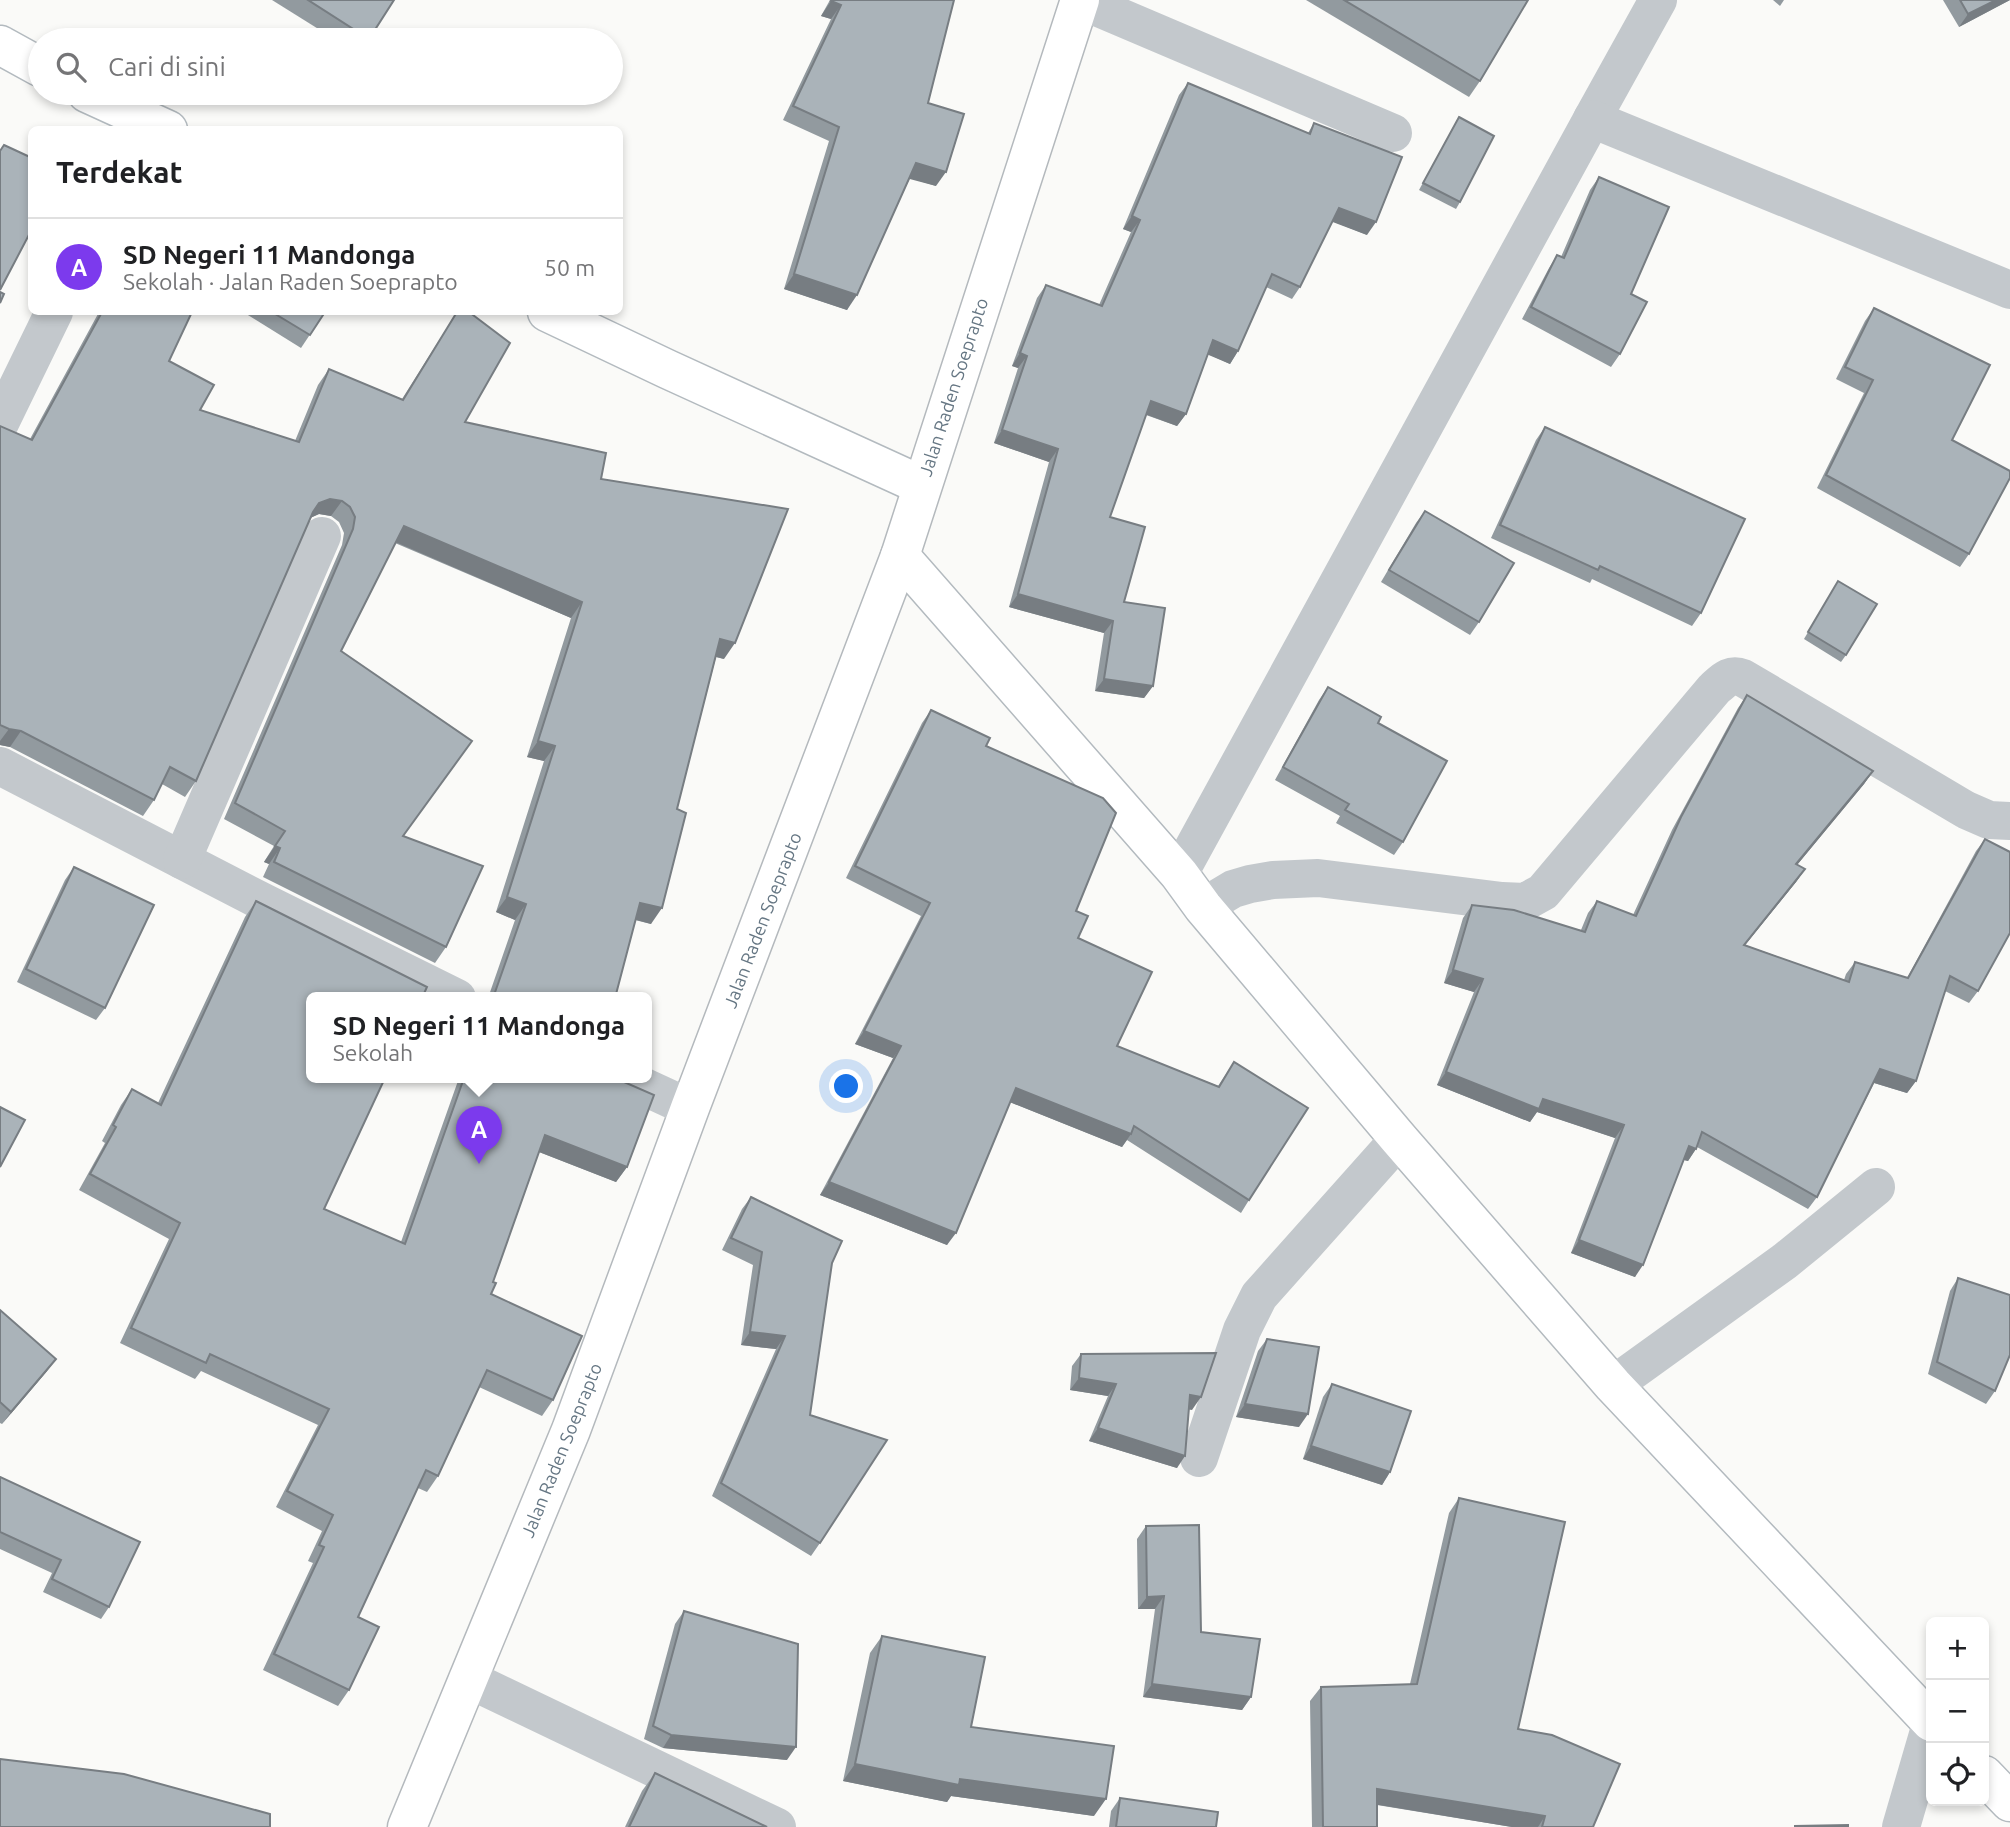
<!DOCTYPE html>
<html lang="id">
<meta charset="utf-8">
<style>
body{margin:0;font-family:Ubuntu,sans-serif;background:#f2f2f2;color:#202124}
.controls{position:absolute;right:21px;bottom:21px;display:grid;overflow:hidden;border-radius:10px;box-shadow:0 4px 10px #0003}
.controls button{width:63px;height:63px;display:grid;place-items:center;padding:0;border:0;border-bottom:2px solid #e0e0e0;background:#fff;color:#202124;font:35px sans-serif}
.you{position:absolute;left:847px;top:1087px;width:24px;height:24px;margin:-18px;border:5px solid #fff;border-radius:50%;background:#1a73e8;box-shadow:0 0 0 10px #1a73e833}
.badge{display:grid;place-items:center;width:46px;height:46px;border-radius:50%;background:#7c3aed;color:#fff;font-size:23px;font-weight:700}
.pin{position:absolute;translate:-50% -58px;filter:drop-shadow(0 2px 4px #0008)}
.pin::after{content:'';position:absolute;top:37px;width:24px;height:21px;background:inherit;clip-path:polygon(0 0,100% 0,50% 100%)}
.popup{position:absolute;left:306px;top:992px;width:346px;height:91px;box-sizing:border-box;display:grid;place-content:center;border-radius:10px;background:#fff;filter:drop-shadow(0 2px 5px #0005);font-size:23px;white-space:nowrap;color:#757577}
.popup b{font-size:26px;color:#202124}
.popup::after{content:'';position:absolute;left:50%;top:100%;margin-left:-14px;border:14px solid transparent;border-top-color:#fff}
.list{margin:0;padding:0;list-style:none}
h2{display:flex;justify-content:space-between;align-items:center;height:91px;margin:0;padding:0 28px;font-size:30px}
h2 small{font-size:23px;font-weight:400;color:#757577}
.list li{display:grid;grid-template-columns:46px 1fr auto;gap:21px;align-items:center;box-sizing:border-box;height:98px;padding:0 28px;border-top:2px solid #e0e0e0}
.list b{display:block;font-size:26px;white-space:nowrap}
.list p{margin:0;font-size:23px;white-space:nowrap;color:#757577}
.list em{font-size:23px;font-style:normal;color:#757577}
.icon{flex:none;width:38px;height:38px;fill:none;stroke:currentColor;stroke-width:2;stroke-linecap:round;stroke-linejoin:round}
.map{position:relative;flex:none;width:2010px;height:1827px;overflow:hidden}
.search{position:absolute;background:#fff;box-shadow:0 4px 10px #0003;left:28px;top:28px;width:595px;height:77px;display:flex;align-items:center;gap:18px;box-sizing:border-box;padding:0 24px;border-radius:38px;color:#757577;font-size:26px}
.panel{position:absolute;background:#fff;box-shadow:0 4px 10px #0003;left:28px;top:126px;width:595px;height:189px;border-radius:10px}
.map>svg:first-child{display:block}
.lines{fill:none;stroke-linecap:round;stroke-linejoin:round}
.secondary-casing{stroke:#b3babf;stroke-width:41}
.highway-casing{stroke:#b4b9bd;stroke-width:41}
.street{stroke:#c3c8cc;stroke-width:38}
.secondary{stroke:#fff;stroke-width:38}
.highway{stroke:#fff;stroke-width:38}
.wall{fill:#929a9f}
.shaded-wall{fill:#777d82}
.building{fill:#aab3b9;stroke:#777d82;stroke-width:2}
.labels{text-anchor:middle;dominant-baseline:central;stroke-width:7;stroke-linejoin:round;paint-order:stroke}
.street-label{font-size:18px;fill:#657683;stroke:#fff}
</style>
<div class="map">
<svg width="2010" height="1827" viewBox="0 0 2010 1827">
<rect width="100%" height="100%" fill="#fafaf8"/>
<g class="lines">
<g class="secondary-casing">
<g id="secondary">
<path d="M 0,45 L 40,67"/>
<path d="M 87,93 L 168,130"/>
<path d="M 547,312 L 667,369 L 921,485"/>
<path d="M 900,556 L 1179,874 L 1203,907 L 1399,1139 L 1613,1385 L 1931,1722"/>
<path d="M 1984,1775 L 2010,1802"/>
</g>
</g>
<g class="highway-casing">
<path id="highway" d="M 407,1827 L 571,1430 L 690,1108 L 900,556 L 1080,0"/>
</g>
<g class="street">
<path d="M 1080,0 L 1393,133"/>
<path d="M 1592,119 L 1658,0"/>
<path d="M 0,423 L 54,312"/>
<path d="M 0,766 L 265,903 L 457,998"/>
<path d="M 182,860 L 322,536"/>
<path d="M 1179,874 L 1592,119 L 2010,290"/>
<path d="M 1203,907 L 1233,889 L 1250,884 L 1273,880 L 1318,878 L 1502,901 L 1525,902 L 1543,892 L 1714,689 C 1724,680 1730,673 1743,678 L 1966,810 L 1989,820 L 2010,821"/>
<path d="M 625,1078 L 690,1108"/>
<path d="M 1613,1385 L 1785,1261 L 1876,1187"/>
<path d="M 1199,1458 L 1242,1330 L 1259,1296 L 1399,1139"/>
<path d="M 468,1679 L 777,1827"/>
<path d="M 1901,1827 L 1931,1724"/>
</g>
<use href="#secondary" class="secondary"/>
<use href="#highway" class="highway"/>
</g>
<g class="wall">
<path d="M 272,0 L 394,0 L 368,40 L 336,40 Z"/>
<path d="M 830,0 L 954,0 L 928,103 L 936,186 L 910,178 L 847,310 L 784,289 L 829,141 L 783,120 L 831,19 L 821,16 Z"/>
<path d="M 1306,0 L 1528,0 L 1480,81 L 1469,97 Z"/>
<path d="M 1773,0 L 1784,0 L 1780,6 Z"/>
<path d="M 1943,0 L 2010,0 L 1959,27 Z"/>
<path d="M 1188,83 L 1308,133 L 1314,123 L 1367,235 L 1332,221 L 1300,287 L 1292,299 L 1266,287 L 1238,351 L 1230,364 L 1208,354 L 1186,414 L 1177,426 L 1146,415 L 1110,517 L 1124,602 L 1153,686 L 1144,698 L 1095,691 L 1104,633 L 1009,607 L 1049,462 L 994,443 L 1018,368 L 1012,366 L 1037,298 L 1046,285 L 1099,305 L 1131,232 L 1123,229 L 1179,95 Z"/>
<path d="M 1459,117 L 1460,202 L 1456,209 L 1419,190 Z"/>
<path d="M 1599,177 L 1631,294 L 1620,354 L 1611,367 L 1522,319 L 1549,268 L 1557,255 L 1561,257 L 1590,190 Z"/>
<path d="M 1874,308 L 1952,440 L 1969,554 L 1960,567 L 1817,488 L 1864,393 L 1836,379 L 1865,321 Z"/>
<path d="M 99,312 L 192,312 L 169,361 L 200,410 L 295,441 L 318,385 L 329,369 L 402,399 L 457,312 L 465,422 L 601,479 L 724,659 L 716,657 L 677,809 L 651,924 L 635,920 L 615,998 L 488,998 L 515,920 L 496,912 L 544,761 L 527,757 L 571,618 L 395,543 L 341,651 L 404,836 L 446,947 L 435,963 L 263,877 L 269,864 L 264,862 L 274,846 L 224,819 L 342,545 L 344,533 L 339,522 L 331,516 L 319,514 L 310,518 L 196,781 L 185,797 L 162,784 L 154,800 L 143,816 L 10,747 L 0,745 L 0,426 L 30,439 Z"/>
<path d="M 243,312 L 325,312 L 301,348 Z"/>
<path d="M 1545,427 L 1701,613 L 1692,626 L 1592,579 L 1590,583 L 1491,538 L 1536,440 Z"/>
<path d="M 1425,511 L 1479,622 L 1470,635 L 1381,582 L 1416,523 Z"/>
<path d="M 1838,581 L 1846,655 L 1841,662 L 1804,639 Z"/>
<path d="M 1328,687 L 1378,723 L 1403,842 L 1394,855 L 1336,823 L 1340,816 L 1275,780 L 1319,700 Z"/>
<path d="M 1747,695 L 1873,771 L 1864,784 L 1797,865 L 1805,869 L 1796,882 L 1745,945 L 1844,980 L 1846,974 L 1855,962 L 1907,978 L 1976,851 L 1985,839 L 1978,991 L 1969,1003 L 1945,991 L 1916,1081 L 1907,1093 L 1874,1083 L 1817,1197 L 1808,1209 L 1697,1147 L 1688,1161 L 1684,1160 L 1635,1277 L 1571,1253 L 1615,1138 L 1537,1112 L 1530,1122 L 1437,1085 L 1474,992 L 1444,983 L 1463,918 L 1472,905 L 1581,930 L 1588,913 L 1597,901 L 1633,915 L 1672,830 L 1738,708 Z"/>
<path d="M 931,710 L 986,746 L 1076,911 L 1078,938 L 1117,1046 L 1218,1086 L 1234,1062 L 1249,1200 L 1241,1213 L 1127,1140 L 1122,1147 L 1010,1102 L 947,1245 L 820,1195 L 893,1058 L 855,1044 L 921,916 L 846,878 L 922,723 Z"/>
<path d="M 74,867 L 105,1008 L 96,1020 L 17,982 L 65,880 Z"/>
<path d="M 256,901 L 324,1209 L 401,1242 L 459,1078 L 615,1078 L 627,1167 L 616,1182 L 539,1152 L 493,1282 L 491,1294 L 553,1400 L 542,1416 L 479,1387 L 438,1476 L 427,1492 L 418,1488 L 358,1617 L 349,1690 L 338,1706 L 263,1670 L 313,1563 L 308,1561 L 322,1531 L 276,1507 L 318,1425 L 201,1371 L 195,1379 L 120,1343 L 169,1239 L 79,1190 L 105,1143 L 102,1141 L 121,1105 L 132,1089 L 158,1103 L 245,917 Z"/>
<path d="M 751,1197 L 832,1263 L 810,1415 L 820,1543 L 811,1556 L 712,1496 L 776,1349 L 741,1345 L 753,1265 L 722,1250 L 742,1209 Z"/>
<path d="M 1958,1278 L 1995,1391 L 1986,1404 L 1928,1374 L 1950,1291 Z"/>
<path d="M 0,1310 L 47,1371 L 2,1424 L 0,1423 Z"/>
<path d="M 1267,1339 L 1299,1427 L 1236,1417 L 1258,1351 Z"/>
<path d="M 1081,1354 L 1192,1410 L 1189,1409 L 1177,1468 L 1089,1441 L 1108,1396 L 1070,1390 L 1072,1366 Z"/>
<path d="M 1332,1384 L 1390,1472 L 1382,1485 L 1303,1459 L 1323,1397 Z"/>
<path d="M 0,1477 L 109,1607 L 101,1619 L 43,1592 L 52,1573 L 0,1549 Z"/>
<path d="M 1459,1498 L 1518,1729 L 1593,1827 L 1512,1827 L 1377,1805 L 1377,1827 L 1312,1827 L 1310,1701 L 1321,1687 L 1410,1684 L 1449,1513 Z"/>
<path d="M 1146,1526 L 1201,1632 L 1251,1697 L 1242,1710 L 1143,1697 L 1155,1609 L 1138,1609 L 1137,1539 Z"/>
<path d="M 684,1611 L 787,1760 L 663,1748 L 644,1739 L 675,1624 Z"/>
<path d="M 882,1636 L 971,1727 L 1094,1816 L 951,1796 L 947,1802 L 843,1781 L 870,1653 Z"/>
<path d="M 655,1773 L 767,1827 L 625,1827 L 642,1791 Z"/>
<path d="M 1120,1798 L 1216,1827 L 1109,1827 L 1111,1811 Z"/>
</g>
<g class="shaded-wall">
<path d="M 1996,0 L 2010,0 L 1959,27 L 1968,14 Z"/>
<path d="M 831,1 L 841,5 L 831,19 L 821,16 Z"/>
<path d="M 916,163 L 946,172 L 936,186 L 906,178 Z"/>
<path d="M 1339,208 L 1376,222 L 1367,235 L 1330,221 Z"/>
<path d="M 1132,216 L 1140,220 L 1131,232 L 1123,229 Z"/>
<path d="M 794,274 L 857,295 L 847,310 L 784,289 Z"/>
<path d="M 1213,340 L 1238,351 L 1230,364 L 1204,353 Z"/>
<path d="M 1020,353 L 1027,356 L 1018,368 L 1012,366 Z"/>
<path d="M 1151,401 L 1186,414 L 1177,426 L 1142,413 Z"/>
<path d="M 1002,430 L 1058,449 L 1049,462 L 994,443 Z"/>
<path d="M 330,499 L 342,501 L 331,516 L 319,514 L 308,519 L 319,503 Z"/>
<path d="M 404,526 L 582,602 L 571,618 L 393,541 Z"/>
<path d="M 1018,594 L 1113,621 L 1104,633 L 1009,607 Z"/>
<path d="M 720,639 L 735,643 L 724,659 L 709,655 Z"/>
<path d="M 1104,679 L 1153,686 L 1144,698 L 1095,691 Z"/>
<path d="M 9,729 L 21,731 L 10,747 L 0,745 L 0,741 Z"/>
<path d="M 538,741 L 555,746 L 544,761 L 527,757 Z"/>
<path d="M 1873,771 L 1864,784 L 1787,877 L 1796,864 Z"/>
<path d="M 275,846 L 280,848 L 269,864 L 264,862 Z"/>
<path d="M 1805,869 L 1796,882 L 1735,957 L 1744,945 Z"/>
<path d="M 507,897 L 526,904 L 515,920 L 496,912 Z"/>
<path d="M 640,903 L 662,908 L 651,924 L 629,918 Z"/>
<path d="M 1453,970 L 1483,979 L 1474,992 L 1444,983 Z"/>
<path d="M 864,1031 L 901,1046 L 893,1058 L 855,1044 Z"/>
<path d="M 1880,1069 L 1916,1081 L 1907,1093 L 1871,1082 Z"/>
<path d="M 1446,1072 L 1543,1099 L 1624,1125 L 1615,1138 L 1537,1112 L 1530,1122 L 1437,1085 Z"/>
<path d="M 1016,1088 L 1131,1134 L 1122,1147 L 1007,1101 Z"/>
<path d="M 545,1135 L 627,1167 L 616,1182 L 534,1150 Z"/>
<path d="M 1689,1146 L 1696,1149 L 1688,1161 L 1680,1159 Z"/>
<path d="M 829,1182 L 956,1233 L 947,1245 L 820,1195 Z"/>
<path d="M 1579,1240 L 1643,1265 L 1635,1277 L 1571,1253 Z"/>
<path d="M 750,1332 L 785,1336 L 776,1349 L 741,1345 Z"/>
<path d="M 56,1359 L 47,1371 L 2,1424 L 11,1412 Z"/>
<path d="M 1079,1378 L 1116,1384 L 1108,1396 L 1070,1390 Z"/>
<path d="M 1190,1395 L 1201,1397 L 1192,1410 L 1181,1408 Z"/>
<path d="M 1245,1404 L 1308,1414 L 1299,1427 L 1236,1417 Z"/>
<path d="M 1098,1428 L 1185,1456 L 1177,1468 L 1089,1441 Z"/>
<path d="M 1311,1446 L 1390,1472 L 1382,1485 L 1303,1459 Z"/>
<path d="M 1164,1596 L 1155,1609 L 1138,1609 L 1147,1597 Z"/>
<path d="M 1152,1684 L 1251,1697 L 1242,1710 L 1143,1697 Z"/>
<path d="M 671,1735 L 796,1747 L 787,1760 L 663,1748 Z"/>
<path d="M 855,1764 L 960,1779 L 1106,1799 L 1094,1816 L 951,1796 L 947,1802 L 843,1781 Z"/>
<path d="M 1377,1789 L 1545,1816 L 1538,1827 L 1512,1827 L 1367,1803 Z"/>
</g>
<g class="building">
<path d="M 308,0 L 394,0 L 369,39 Z"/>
<path d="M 832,0 L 954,0 L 928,103 L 964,114 L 946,172 L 916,163 L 857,295 L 794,274 L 839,127 L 793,106 L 841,5 L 831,1 Z"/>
<path d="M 1344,0 L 1528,0 L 1480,81 Z"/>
<path d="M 1960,0 L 1996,0 L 1968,14 Z"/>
<path d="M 1188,83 L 1310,134 L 1314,123 L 1402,157 L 1376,222 L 1339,208 L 1300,287 L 1272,274 L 1238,351 L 1213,340 L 1186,414 L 1151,401 L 1110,517 L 1145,527 L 1124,602 L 1165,608 L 1153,686 L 1104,679 L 1113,621 L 1018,594 L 1058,449 L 1002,430 L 1027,356 L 1020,353 L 1046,285 L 1102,306 L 1140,220 L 1132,216 Z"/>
<path d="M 1459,117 L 1494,136 L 1460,202 L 1423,183 Z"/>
<path d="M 4,145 L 32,158 L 32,229 L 0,290 L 0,151 Z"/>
<path d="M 1599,177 L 1669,207 L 1631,294 L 1647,302 L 1620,354 L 1531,307 L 1557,255 L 1564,258 Z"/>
<path d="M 0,292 L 4,294 L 0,303 Z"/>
<path d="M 1874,308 L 1990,365 L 1952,440 L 2010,471 L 2010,478 L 1969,554 L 1826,475 L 1873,380 L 1845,367 Z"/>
<path d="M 102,312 L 192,312 L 169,361 L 214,385 L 200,410 L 299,442 L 329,369 L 403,400 L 457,312 L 469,312 L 510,343 L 465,422 L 606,453 L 601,479 L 788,509 L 735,643 L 720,639 L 677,809 L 686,813 L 662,908 L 640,903 L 615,998 L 493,998 L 526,904 L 507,897 L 555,746 L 538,741 L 582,602 L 404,526 L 341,651 L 472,741 L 403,836 L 483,866 L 446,947 L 274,862 L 280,848 L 275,846 L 285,831 L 235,803 L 353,529 L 355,517 L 350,507 L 342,501 L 330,499 L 319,503 L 313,512 L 196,781 L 170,767 L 154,800 L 21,731 L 9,729 L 0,725 L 0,426 L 32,440 Z"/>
<path d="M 272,312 L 325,312 L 310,335 Z"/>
<path d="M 1545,427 L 1745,519 L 1701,613 L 1600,566 L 1598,570 L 1500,525 Z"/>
<path d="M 1425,511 L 1514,563 L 1479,622 L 1389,570 Z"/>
<path d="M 1838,581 L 1877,604 L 1846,655 L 1808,632 Z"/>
<path d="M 1328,687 L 1381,717 L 1378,723 L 1447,761 L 1403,842 L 1345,810 L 1349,804 L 1283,767 Z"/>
<path d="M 1747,695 L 1873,771 L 1796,864 L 1805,869 L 1744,945 L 1849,982 L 1855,962 L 1908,978 L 1985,839 L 2010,852 L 2010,933 L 1978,991 L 1950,976 L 1916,1081 L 1880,1069 L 1817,1197 L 1702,1132 L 1696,1149 L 1689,1146 L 1643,1265 L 1579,1240 L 1624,1125 L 1543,1099 L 1539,1109 L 1446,1072 L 1483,979 L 1453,970 L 1472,905 L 1514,910 L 1585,932 L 1597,901 L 1636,916 L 1681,817 Z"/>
<path d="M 931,710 L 990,738 L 986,746 L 1103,798 L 1116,813 L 1076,911 L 1088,916 L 1078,938 L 1152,972 L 1117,1046 L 1219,1087 L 1234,1062 L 1308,1108 L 1249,1200 L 1134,1126 L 1131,1134 L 1016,1088 L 956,1233 L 829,1182 L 901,1046 L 864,1031 L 930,903 L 855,866 Z"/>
<path d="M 74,867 L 154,905 L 105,1008 L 26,969 Z"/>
<path d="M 256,901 L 427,987 L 422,998 L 311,998 L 311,1078 L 385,1078 L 324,1209 L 405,1244 L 464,1078 L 615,1078 L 654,1095 L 627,1167 L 545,1135 L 493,1282 L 496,1283 L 491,1294 L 582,1336 L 553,1400 L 487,1370 L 438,1476 L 426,1470 L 358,1617 L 379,1627 L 349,1690 L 274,1654 L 324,1547 L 319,1545 L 333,1515 L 287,1491 L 329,1409 L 210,1354 L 206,1363 L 131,1328 L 180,1223 L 90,1174 L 116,1127 L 113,1125 L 132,1089 L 161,1105 Z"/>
<path d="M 0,1107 L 25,1120 L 0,1167 Z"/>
<path d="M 751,1197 L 842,1241 L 832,1263 L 810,1415 L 887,1440 L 820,1543 L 721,1483 L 785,1336 L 750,1332 L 762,1252 L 731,1238 Z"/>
<path d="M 1958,1278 L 2010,1295 L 2010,1355 L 1995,1391 L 1937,1362 Z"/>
<path d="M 0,1310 L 56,1359 L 11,1412 L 0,1402 Z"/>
<path d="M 1267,1339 L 1319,1347 L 1308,1414 L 1245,1404 Z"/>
<path d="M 1216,1353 L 1201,1397 L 1190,1395 L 1185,1456 L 1098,1428 L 1116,1384 L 1079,1378 L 1081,1354 Z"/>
<path d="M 1332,1384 L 1411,1411 L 1390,1472 L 1311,1446 Z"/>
<path d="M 0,1477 L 140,1542 L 109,1607 L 52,1579 L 61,1560 L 0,1532 Z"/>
<path d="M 1459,1498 L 1565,1522 L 1518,1729 L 1552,1735 L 1620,1764 L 1593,1827 L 1542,1827 L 1545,1816 L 1377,1789 L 1377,1827 L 1323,1827 L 1321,1687 L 1417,1684 Z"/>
<path d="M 1199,1525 L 1201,1632 L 1260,1639 L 1251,1697 L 1152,1684 L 1164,1596 L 1147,1597 L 1146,1526 Z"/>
<path d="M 684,1611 L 798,1644 L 796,1747 L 671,1735 L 653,1726 Z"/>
<path d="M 882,1636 L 985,1657 L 971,1727 L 1114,1746 L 1106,1799 L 960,1779 L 959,1785 L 855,1764 Z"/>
<path d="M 0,1759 L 124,1774 L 270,1814 L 270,1827 L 0,1827 Z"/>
<path d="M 655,1773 L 767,1827 L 629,1827 Z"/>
<path d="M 1120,1798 L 1218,1812 L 1216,1827 L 1116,1827 Z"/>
<path d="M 1848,1825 L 1848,1827 L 1795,1827 L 1795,1826 Z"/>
</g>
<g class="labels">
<g class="street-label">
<text transform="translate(953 387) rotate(-72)">Jalan Raden Soeprapto</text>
<text transform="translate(762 920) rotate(-69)">Jalan Raden Soeprapto</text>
<text transform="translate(561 1450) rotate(-68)">Jalan Raden Soeprapto</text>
</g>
</g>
</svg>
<div class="controls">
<button>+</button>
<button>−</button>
<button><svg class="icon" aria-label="locate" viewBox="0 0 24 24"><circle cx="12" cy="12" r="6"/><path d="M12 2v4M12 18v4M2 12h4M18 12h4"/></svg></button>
</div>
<div class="you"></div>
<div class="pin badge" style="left:479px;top:1164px">A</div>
<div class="popup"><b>SD Negeri 11 Mandonga</b>Sekolah</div>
<div class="search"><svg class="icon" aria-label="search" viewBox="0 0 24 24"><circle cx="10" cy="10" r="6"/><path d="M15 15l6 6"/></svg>Cari di sini</div>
<section class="panel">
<h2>Terdekat<small></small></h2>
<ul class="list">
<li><span class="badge">A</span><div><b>SD Negeri 11 Mandonga</b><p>Sekolah · Jalan Raden Soeprapto</p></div><em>50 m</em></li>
</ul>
</section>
</div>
